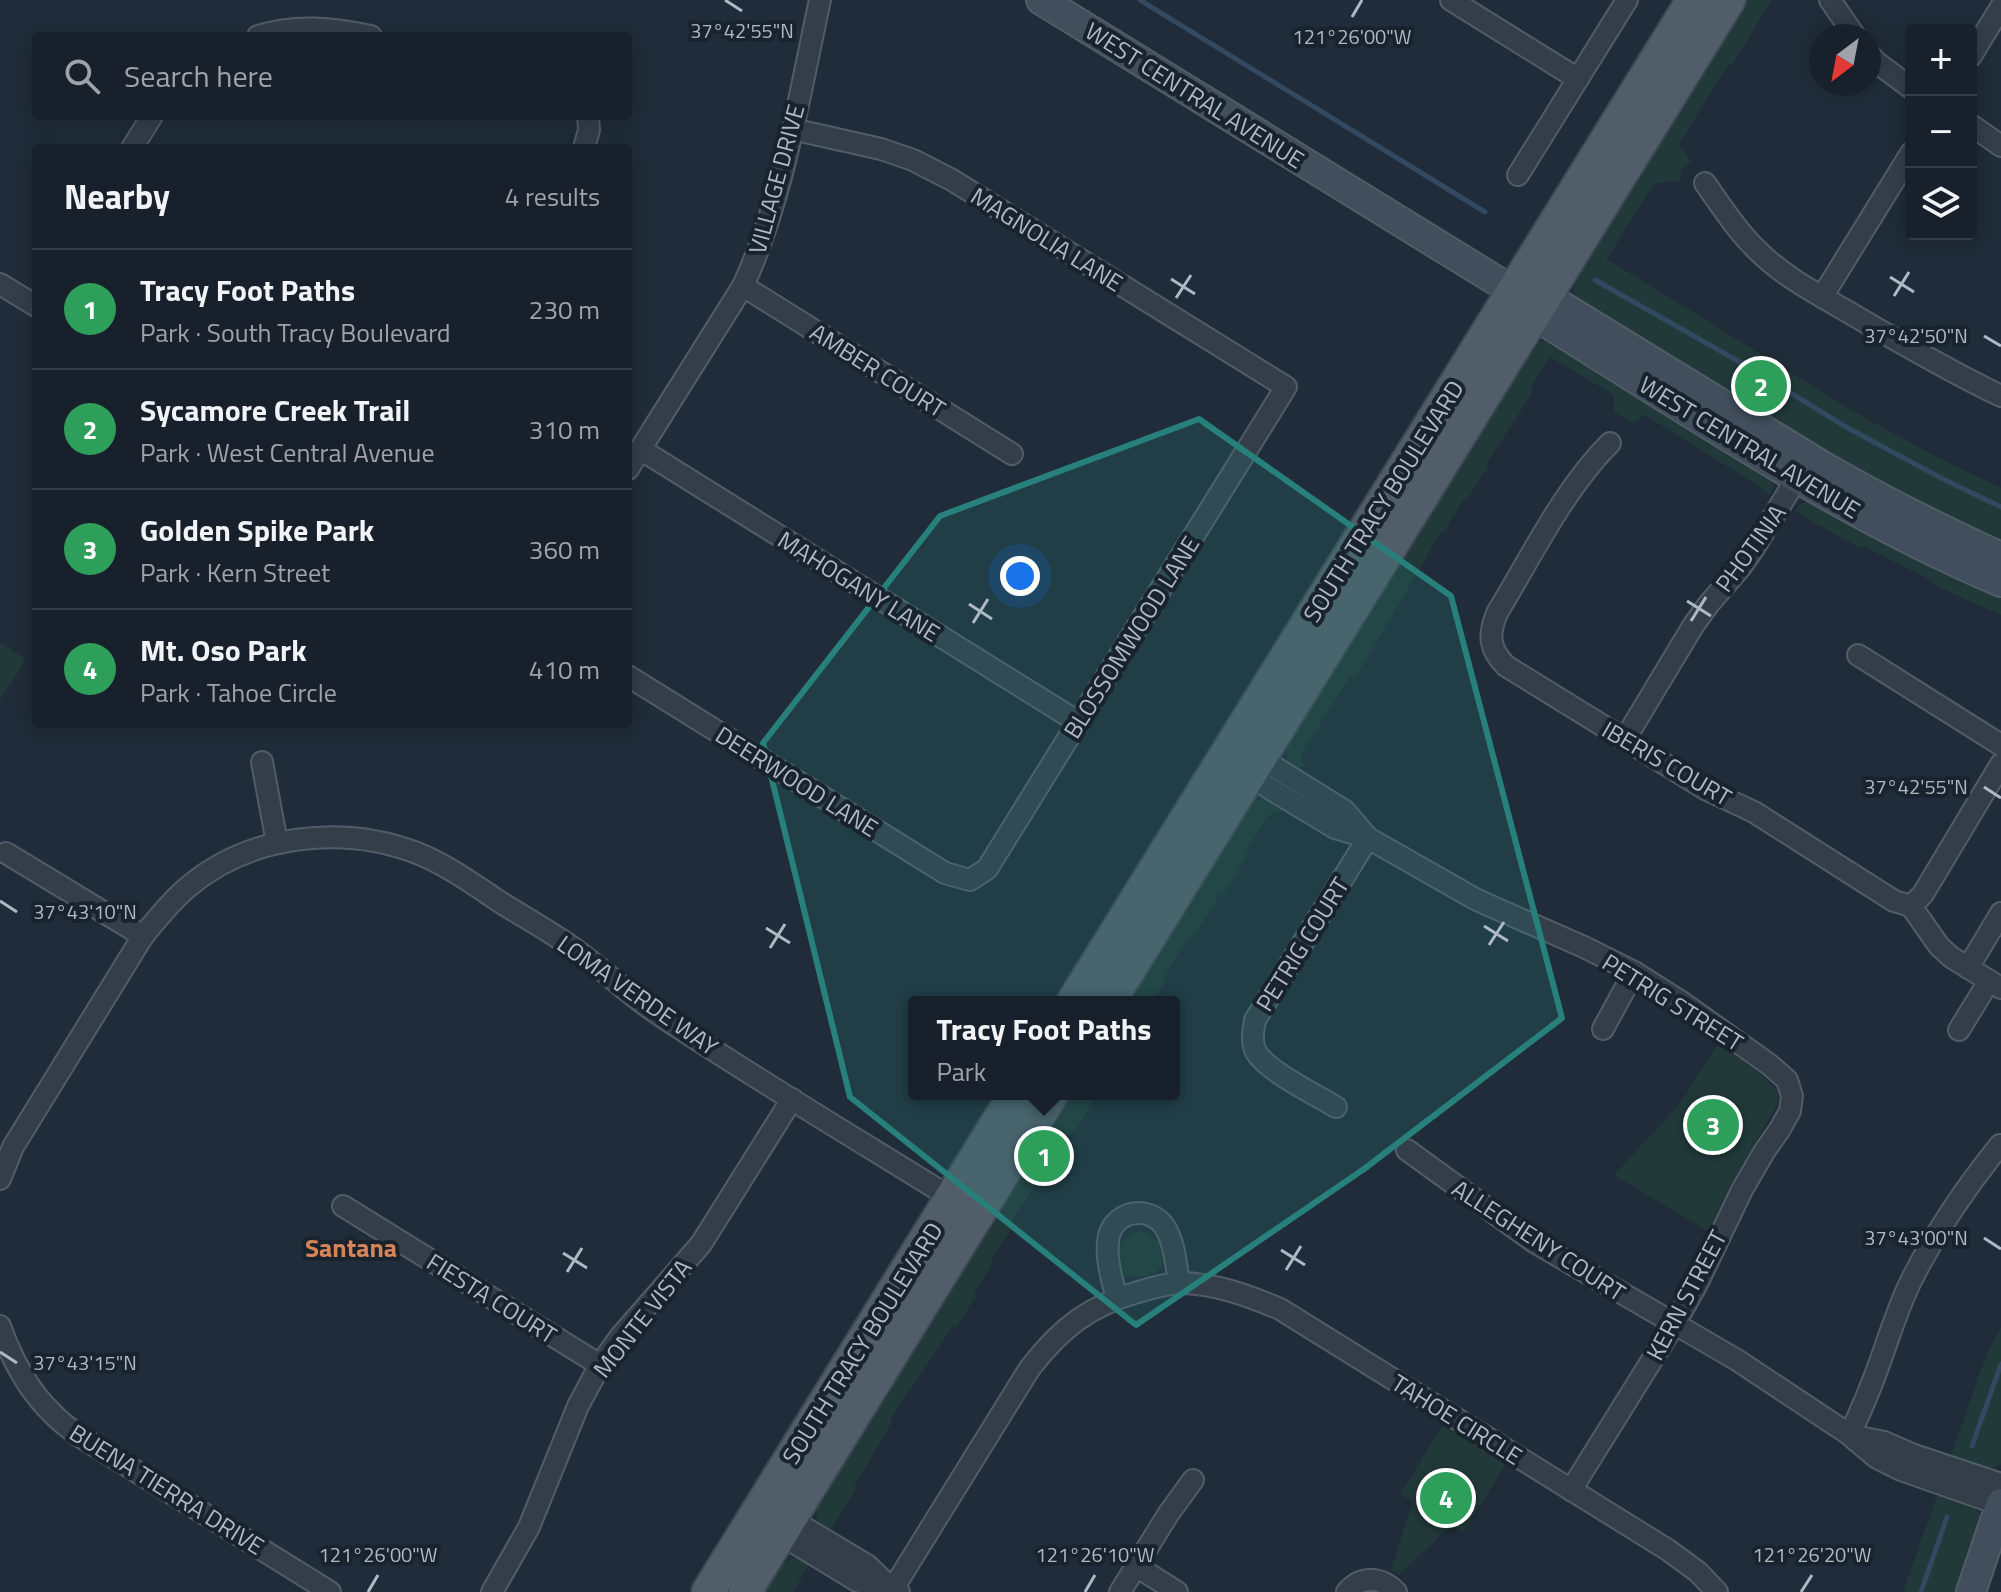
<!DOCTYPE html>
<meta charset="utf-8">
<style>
body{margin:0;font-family:"Titillium Web",sans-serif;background:#252e37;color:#f1f3f6}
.controls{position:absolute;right:24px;top:24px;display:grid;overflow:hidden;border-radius:8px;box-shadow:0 4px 20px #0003}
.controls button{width:72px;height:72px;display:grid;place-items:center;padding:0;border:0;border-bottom:2px solid #363e47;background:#18212b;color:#f1f3f6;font:40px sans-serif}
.compass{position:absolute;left:1809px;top:24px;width:72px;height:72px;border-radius:50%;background:#18212b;box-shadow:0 4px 20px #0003;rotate:212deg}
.you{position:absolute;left:1020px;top:576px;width:28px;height:28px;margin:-20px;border:6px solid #fff;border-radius:50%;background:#1a73e8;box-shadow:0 0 0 12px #1a73e833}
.badge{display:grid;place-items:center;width:52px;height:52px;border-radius:50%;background:#db2777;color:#fff;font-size:26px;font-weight:700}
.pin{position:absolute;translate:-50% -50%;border:4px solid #fff;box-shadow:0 2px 8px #0006}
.popup{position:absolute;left:908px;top:996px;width:272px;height:104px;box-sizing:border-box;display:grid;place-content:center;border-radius:8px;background:#18212b;filter:drop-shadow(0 2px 6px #0005);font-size:26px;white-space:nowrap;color:#9fa3a9}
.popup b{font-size:30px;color:#f1f3f6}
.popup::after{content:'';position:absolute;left:50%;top:100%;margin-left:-16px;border:16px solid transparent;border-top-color:#18212b}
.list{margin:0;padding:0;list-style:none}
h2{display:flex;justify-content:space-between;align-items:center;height:104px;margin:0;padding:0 32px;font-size:34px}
h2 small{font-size:26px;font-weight:400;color:#9fa3a9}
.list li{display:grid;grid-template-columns:52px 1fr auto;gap:24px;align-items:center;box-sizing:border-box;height:120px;padding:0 32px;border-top:2px solid #363e47}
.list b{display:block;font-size:30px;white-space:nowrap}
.list p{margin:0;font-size:26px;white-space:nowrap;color:#9fa3a9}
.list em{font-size:26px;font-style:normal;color:#9fa3a9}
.icon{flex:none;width:44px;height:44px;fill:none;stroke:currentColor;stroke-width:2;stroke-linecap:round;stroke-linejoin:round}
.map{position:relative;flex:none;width:2001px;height:1592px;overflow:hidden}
.search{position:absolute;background:#18212b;box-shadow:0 4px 20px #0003;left:32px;top:32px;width:600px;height:88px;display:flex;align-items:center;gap:20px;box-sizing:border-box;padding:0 28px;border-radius:8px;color:#9fa3a9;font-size:30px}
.panel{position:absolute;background:#18212b;box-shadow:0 4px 20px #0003;left:32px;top:144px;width:600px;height:584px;border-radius:8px}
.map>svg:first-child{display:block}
.park{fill:#22393a}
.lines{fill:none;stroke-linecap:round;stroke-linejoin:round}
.stream{stroke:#324961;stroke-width:5}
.street-casing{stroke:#515c67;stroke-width:24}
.secondary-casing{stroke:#515c67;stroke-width:32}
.primary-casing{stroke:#3d4753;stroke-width:36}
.street{stroke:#333e49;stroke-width:20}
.secondary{stroke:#414e5c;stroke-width:28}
.primary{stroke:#515d69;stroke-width:32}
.marked{fill:#27807b;fill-opacity:0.2;stroke:#27807b;stroke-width:6;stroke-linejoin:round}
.ticks{fill:none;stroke:#aeb9c6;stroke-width:3}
.labels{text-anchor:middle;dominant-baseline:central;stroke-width:8;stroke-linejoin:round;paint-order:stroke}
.street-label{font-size:24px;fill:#aeb9c6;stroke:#19232e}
.neighbourhood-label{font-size:26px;font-weight:bold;fill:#d78558;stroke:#19232e}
.ticks-label{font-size:20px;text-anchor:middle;fill:#aeb9c6;stroke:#19232e;stroke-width:8;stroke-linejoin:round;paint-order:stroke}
</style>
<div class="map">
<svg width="2001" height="1592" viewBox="0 0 2001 1592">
<rect width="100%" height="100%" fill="#202c39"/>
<g class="park">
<path d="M 1746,0 L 1772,0 L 1731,66 L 1728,65 L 1679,144 L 1691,161 L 1682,170 L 1679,181 L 1654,183 L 1607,259 L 1851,410 L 1933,455 L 2001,488 L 2001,546 L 1869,480 L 1578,302 C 1567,282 1582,267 1591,250 Z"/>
<path d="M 1548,340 L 1771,476 L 1773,486 L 1770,496 L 1759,486 L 1645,415 L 1632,424 L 1626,418 L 1614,413 L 1614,395 L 1550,357 L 1531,386 L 1533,390 L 1531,395 L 1486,464 L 1488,466 L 1467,500 L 1464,499 L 1443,533 L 1441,532 L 1355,679 L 1350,677 L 1301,754 L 1304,766 L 1299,767 L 1297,770 C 1286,763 1284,754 1288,742 L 1531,348 L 1537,343 Z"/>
<path d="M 1813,501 L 2001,592 L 2001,615 L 1932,584 L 1933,581 L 1863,546 L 1860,548 L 1794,511 L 1802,503 Z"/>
<path d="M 0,643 L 26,659 L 0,700 Z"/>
<path d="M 1264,798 L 1272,798 L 1284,806 L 1280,812 L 1268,815 L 1246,851 L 1249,853 L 1223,895 L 1220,894 L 1195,935 L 1191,933 L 1162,981 L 1165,983 L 1153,1002 L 1127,1002 L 1245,811 L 1251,803 Z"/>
<path d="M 1718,1043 C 1731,1052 1772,1080 1777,1093 C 1779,1100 1777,1105 1774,1111 L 1731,1183 L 1708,1231 L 1614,1175 L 1680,1104 Z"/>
<path d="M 1070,1094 L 1097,1094 L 1075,1131 L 1072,1131 L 1040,1182 L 1037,1181 L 1009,1226 L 1011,1228 L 991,1261 L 993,1262 L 974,1294 L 976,1296 L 956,1328 L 953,1326 L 911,1389 L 909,1389 L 890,1420 L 892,1422 L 854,1487 L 856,1489 L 830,1531 C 819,1525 815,1516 817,1504 Z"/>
<path d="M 1139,1231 C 1159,1234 1175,1257 1157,1271 C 1150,1277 1128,1280 1122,1271 C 1111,1255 1123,1236 1139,1231 Z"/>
<path d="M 2001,1327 L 2001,1464 C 1985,1475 1966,1464 1950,1458 L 1987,1353 Z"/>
<path d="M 1443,1425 L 1506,1464 L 1463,1533 L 1450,1526 L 1399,1575 L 1391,1569 L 1413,1502 L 1400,1494 Z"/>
<path d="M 1938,1493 L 1974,1506 L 1982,1519 L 1960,1592 L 1903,1592 Z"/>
<path d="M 793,1558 L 800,1558 L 810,1563 L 793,1592 L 762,1592 L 781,1564 Z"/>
</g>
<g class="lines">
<g class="stream">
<path d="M 1140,0 L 1485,212"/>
<path d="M 1595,280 L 1745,365 L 1846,427 L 1943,479 L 2001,507"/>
<path d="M 1972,1446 L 2001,1364"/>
<path d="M 1921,1592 L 1947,1517"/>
</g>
<g class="street-casing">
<g id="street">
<path d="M 1451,0 L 1578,79"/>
<path d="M 1830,0 L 1855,36"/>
<path d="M 258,36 C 296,24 333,28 371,36"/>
<path d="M 1869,54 L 1876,62 L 1911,88"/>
<path d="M 1971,56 L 2001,7"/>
<path d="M 1971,125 L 2001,146"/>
<path d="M 132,148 L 152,116"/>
<path d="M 584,148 L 589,130 L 588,116"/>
<path d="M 1518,175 L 1627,0"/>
<path d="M 1705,183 C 1722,207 1737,231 1758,251 C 1784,277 1819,295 1850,313 C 1899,342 1949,371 2001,396"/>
<path d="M 0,284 L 36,306"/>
<path d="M 743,286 L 1012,454"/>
<path d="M 1822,297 L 1911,153"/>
<path d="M 1610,443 C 1564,489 1531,557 1497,613 C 1488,635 1489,649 1506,666 L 1707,790 L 1754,812 L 1894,901 L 1911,906 L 1923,894 L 2001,764"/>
<path d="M 640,449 L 1078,722"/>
<path d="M 628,469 L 743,286 C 784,196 799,96 820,0"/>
<path d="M 1858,655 L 2001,745"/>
<path d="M 628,676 L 945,873 L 970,880 L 987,869 L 1286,387 L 952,180 L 913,160 L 881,149 L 792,129"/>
<path d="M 1625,739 L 1693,626 L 1708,605 L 1740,568 L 1754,548 L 1797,478"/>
<path d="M 1251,757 L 1260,758 L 1345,811 L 1368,838"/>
<path d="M 262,762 L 277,843"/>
<path d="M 1241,767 L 1249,776 L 1335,828 L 1368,838 L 1477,900 L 1584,947 L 1634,972 L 1683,1003 L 1770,1065 L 1787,1080 L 1792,1096 L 1790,1111 L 1780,1129 L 1764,1152 L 1742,1190 L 1697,1284 L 1675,1323 L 1571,1490"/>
<path d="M 6,853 L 143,936"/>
<path d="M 1911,906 L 1939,946 L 1951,957 L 2001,988"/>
<path d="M 1968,968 L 2001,913"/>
<path d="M 1603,1029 L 1634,972"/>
<path d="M 1959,1030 L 1989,981"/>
<path d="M 1336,1107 C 1316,1095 1267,1071 1256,1052 C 1251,1042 1253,1031 1255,1020 L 1368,838"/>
<path d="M 1407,1150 L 1534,1242 L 1737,1360 L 1850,1435 L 1884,1442 L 1914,1455 L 2001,1484"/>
<path d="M 0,1179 L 13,1147 L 143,936 C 157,919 171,901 188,887 C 249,835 342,824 417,853 C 447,865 473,884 500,902 C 524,917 549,931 572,947 C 602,968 628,994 658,1014 C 757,1080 860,1141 961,1204"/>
<path d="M 343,1206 L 600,1365"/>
<path d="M 1117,1298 C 1112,1280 1106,1261 1108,1242 C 1110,1211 1150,1202 1166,1229 C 1175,1245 1176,1266 1179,1283"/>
<path d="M 0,1326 C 11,1357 28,1390 52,1413 C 59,1421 68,1427 76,1434 L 330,1592"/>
<path d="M 1850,1435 C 1858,1416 1867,1397 1874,1378 C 1886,1347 1895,1315 1909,1285 C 1934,1234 1965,1188 2000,1145"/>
<path d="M 1853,1438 L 1877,1458 L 1901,1470 L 2001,1505"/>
<path d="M 779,1516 L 790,1519 L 867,1565 L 892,1589"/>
<path d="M 773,1526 L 780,1534 L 857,1581 L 899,1592"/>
<path d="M 1136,1566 L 1177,1592"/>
<path d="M 492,1592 L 529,1527 L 578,1406 L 600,1365 L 620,1337 L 701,1244 L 792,1099"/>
<path d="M 891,1592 L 1030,1368 C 1061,1328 1089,1306 1138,1292 C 1151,1288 1166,1284 1180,1283 C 1215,1283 1249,1296 1280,1309 L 1668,1550 L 1698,1572 L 1717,1592"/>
<path d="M 1120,1592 L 1169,1513 L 1193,1480"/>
<path d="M 1347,1592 C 1361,1575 1382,1577 1396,1592"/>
</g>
</g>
<g class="secondary-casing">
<g id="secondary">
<path d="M 1041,0 L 1513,291 L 1534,315 C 1686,409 1836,512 2001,582"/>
<path d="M 1524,292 L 1545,296 L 1819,464 C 1878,498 1939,529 2001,557"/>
<path d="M 1971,1592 L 2001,1503"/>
</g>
</g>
<g class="primary-casing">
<g id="primary">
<path d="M 1073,1002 L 1693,0"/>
<path d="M 1109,1002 L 1729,0"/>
<path d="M 708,1592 L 1015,1094"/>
<path d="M 745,1592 L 1052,1094"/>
</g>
</g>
<use href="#street" class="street"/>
<use href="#secondary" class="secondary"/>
<use href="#primary" class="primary"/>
</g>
<path class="marked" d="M 1199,419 L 1451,596 L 1562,1018 L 1364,1169 L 1136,1325 L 850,1097 L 763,743 L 940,516 Z"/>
<path class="ticks" d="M 725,0 L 742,11M 1352,17 L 1362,0M 1890,277 L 1914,292M 1171,279 L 1195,294M 1894,296 L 1909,272M 1176,298 L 1191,275M 1984,336 L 2001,346M 1687,601 L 1711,616M 969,604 L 992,619M 1691,621 L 1706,597M 973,623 L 988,599M 1984,787 L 2001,798M 0,901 L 17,912M 1484,926 L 1508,941M 766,928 L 790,943M 1489,945 L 1504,922M 770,948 L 785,924M 1984,1238 L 2001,1249M 1281,1250 L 1305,1265M 563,1253 L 587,1268M 1286,1270 L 1301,1246M 567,1272 L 582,1248M 0,1352 L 17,1363M 368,1592 L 378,1575M 1085,1592 L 1095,1575M 1801,1592 L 1812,1575"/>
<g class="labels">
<g class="street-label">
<text transform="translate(1195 95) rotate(32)">WEST CENTRAL AVENUE</text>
<text transform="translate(776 179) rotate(-75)">VILLAGE DRIVE</text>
<text transform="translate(1047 239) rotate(32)">MAGNOLIA LANE</text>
<text transform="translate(878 370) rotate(32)">AMBER COURT</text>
<text transform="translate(1750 447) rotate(31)">WEST CENTRAL AVENUE</text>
<text transform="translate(1383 501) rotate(-58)">SOUTH TRACY BOULEVARD</text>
<text transform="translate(1750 548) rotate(-54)">PHOTINIA</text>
<text transform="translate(859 586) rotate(32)">MAHOGANY LANE</text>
<text transform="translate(1131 637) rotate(-58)">BLOSSOMWOOD LANE</text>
<text transform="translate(1667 763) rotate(30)">IBERIS COURT</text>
<text transform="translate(797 781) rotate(32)">DEERWOOD LANE</text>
<text transform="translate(1302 944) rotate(-58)">PETRIG COURT</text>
<text transform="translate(638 995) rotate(35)">LOMA VERDE WAY</text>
<text transform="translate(1673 1002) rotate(32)">PETRIG STREET</text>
<text transform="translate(1539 1240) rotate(33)">ALLEGHENY COURT</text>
<text transform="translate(1686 1295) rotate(-62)">KERN STREET</text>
<text transform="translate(492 1298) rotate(32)">FIESTA COURT</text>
<text transform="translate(642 1318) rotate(-52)">MONTE VISTA</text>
<text transform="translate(862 1343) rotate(-58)">SOUTH TRACY BOULEVARD</text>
<text transform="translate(1457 1419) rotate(32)">TAHOE CIRCLE</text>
<text transform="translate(167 1489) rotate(32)">BUENA TIERRA DRIVE</text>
</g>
<g class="neighbourhood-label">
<text x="351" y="1247">Santana</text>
</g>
</g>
<g class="ticks-label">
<text x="742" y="38">37°42'55"N</text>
<text x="1352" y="44">121°26'00"W</text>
<text x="1916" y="343">37°42'50"N</text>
<text x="1916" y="794">37°42'55"N</text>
<text x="85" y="919">37°43'10"N</text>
<text x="1916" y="1245">37°43'00"N</text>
<text x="85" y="1370">37°43'15"N</text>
<text x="378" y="1562">121°26'00"W</text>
<text x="1095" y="1562">121°26'10"W</text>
<text x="1812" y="1562">121°26'20"W</text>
</g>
</svg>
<div class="controls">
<button>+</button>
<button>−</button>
<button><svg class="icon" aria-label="layers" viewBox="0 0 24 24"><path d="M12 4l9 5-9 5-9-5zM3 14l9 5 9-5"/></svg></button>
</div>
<svg class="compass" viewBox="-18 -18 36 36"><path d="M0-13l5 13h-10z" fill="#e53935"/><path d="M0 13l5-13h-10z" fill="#9fa3a9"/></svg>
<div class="you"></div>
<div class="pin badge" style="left:1044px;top:1156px;background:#2e9e5b">1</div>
<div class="popup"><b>Tracy Foot Paths</b>Park</div>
<div class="pin badge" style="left:1761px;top:386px;background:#2e9e5b">2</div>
<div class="pin badge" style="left:1713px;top:1125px;background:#2e9e5b">3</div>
<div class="pin badge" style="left:1446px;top:1498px;background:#2e9e5b">4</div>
<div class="search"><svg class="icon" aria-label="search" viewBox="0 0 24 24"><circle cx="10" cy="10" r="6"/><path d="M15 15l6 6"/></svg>Search here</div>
<section class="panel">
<h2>Nearby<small>4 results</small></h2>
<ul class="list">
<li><span class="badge" style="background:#2e9e5b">1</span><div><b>Tracy Foot Paths</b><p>Park · South Tracy Boulevard</p></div><em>230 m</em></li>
<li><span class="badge" style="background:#2e9e5b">2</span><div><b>Sycamore Creek Trail</b><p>Park · West Central Avenue</p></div><em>310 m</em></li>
<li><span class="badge" style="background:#2e9e5b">3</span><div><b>Golden Spike Park</b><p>Park · Kern Street</p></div><em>360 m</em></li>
<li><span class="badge" style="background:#2e9e5b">4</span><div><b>Mt. Oso Park</b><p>Park · Tahoe Circle</p></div><em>410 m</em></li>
</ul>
</section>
</div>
